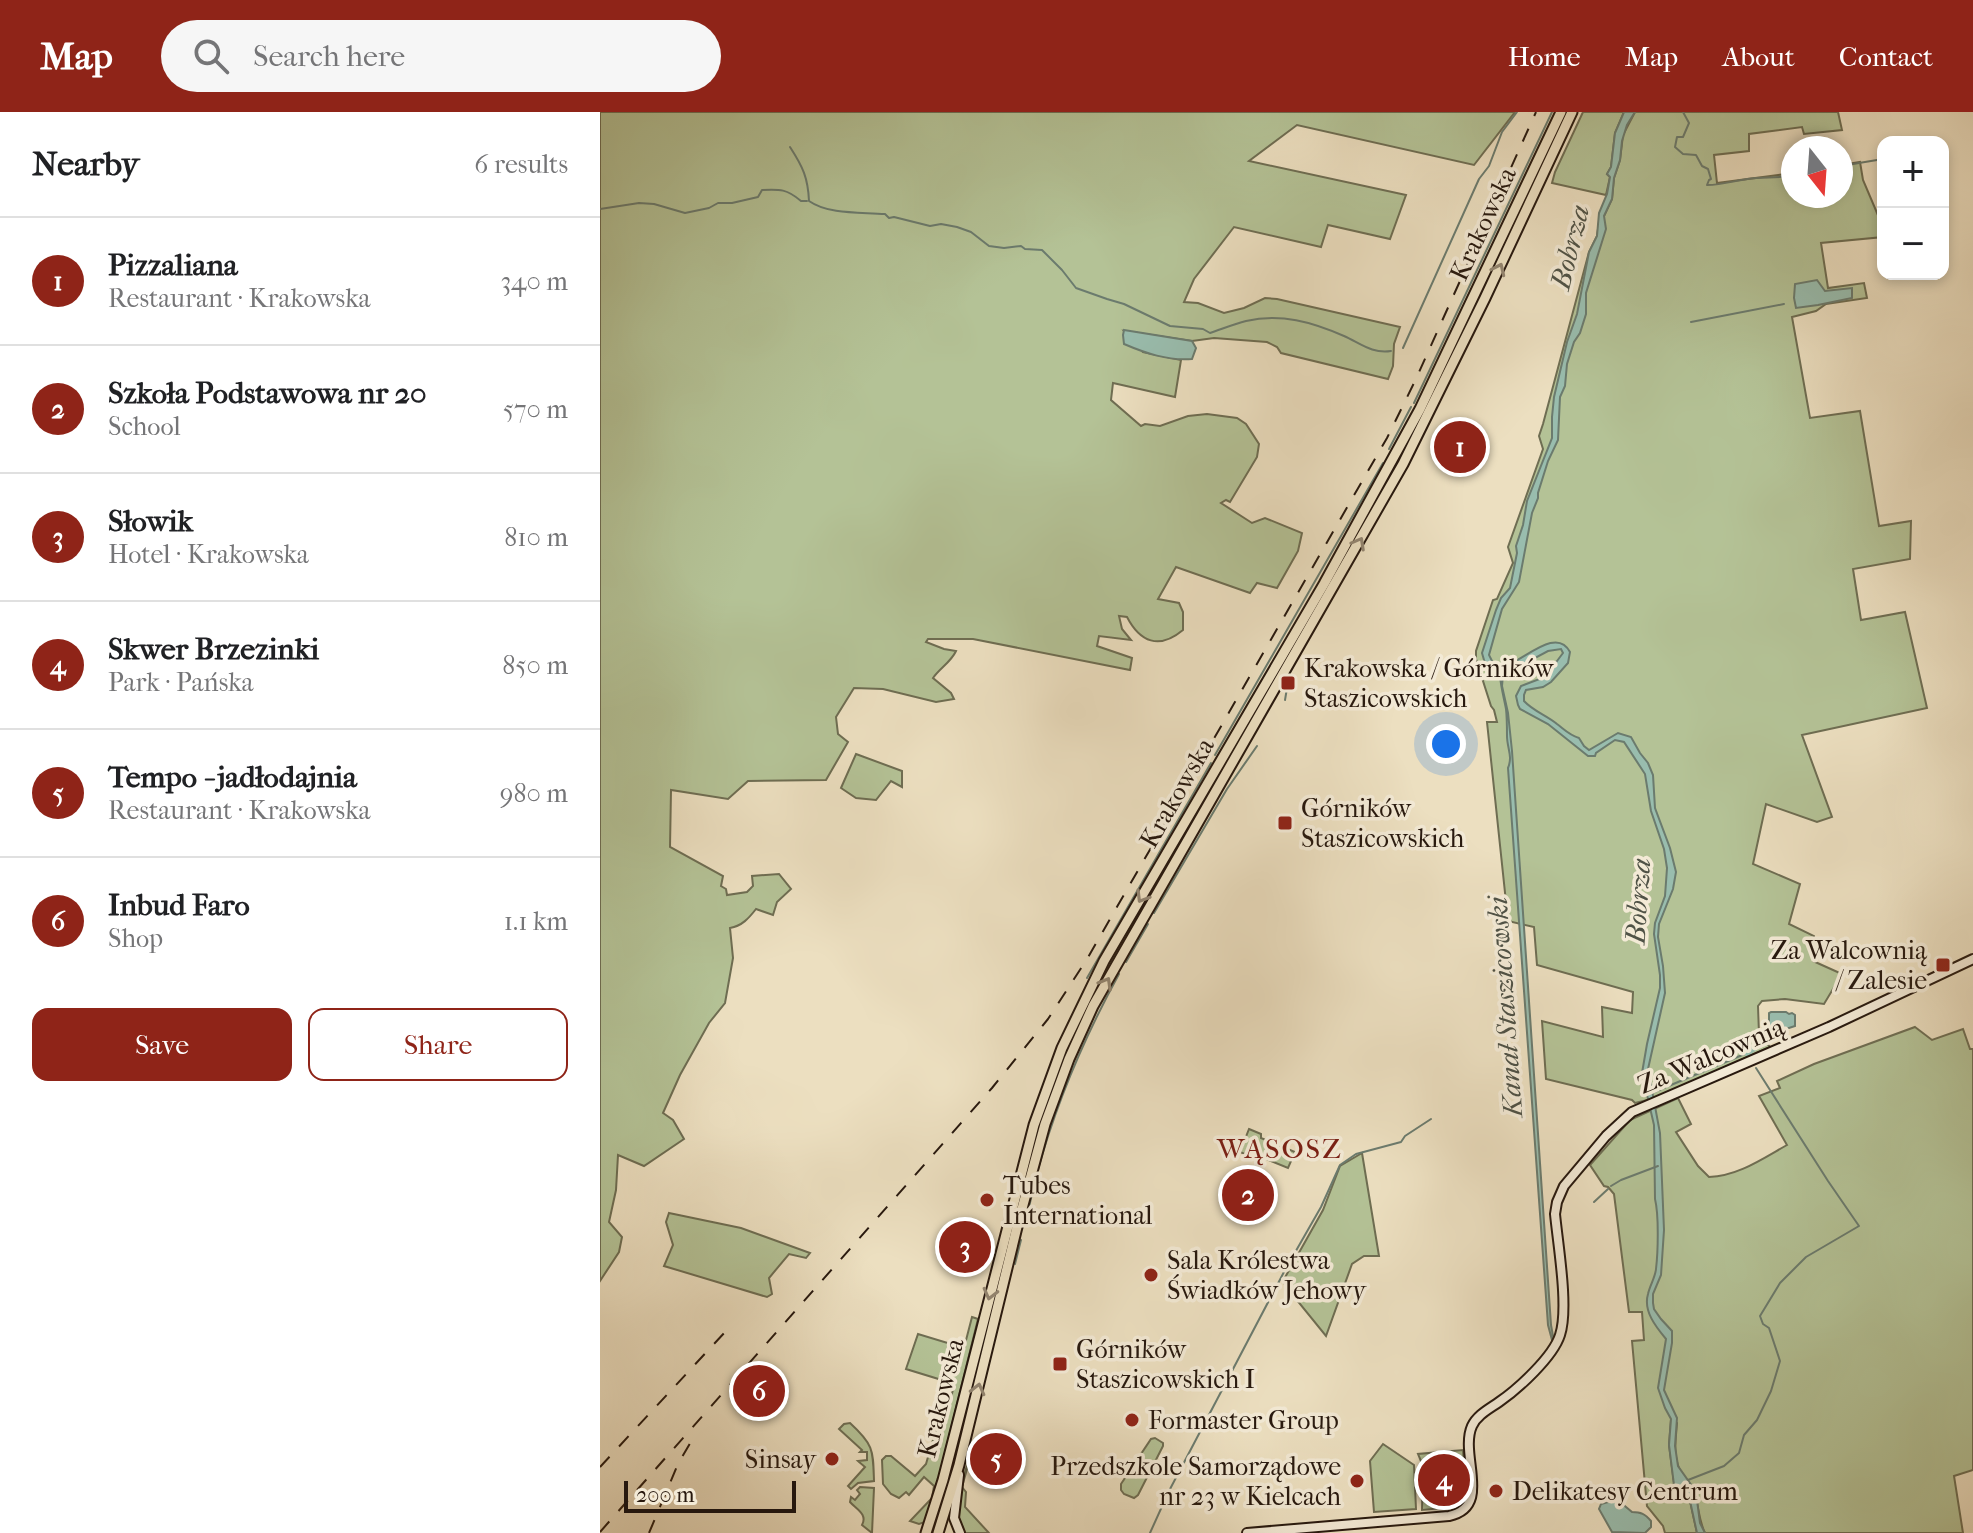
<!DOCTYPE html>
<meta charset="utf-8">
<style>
body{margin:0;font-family:"IM FELL French Canon",serif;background:#f6f6f6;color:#202124}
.controls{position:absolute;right:24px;top:24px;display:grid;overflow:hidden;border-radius:16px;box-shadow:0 4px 12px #0003}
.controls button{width:72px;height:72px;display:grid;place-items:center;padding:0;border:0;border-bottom:2px solid #e0e0e0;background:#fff;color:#202124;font:40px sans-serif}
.compass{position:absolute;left:1181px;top:24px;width:72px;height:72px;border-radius:50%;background:#fff;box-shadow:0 4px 12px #0003;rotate:163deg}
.scale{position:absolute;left:24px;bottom:20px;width:172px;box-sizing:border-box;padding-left:8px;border:4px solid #27180e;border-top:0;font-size:22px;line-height:28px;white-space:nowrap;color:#27180e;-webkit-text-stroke:6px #f3ead6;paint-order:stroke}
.you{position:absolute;left:846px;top:632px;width:28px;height:28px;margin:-20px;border:6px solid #fff;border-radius:50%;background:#1a73e8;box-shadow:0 0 0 12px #1a73e833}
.badge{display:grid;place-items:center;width:52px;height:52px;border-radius:50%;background:#8f2418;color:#fff;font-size:26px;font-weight:700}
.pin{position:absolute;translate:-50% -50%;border:4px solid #fff;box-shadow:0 2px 8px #0006}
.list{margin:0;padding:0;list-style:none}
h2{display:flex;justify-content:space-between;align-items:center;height:104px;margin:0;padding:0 32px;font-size:34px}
h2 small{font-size:26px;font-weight:400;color:#757577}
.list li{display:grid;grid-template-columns:52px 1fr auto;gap:24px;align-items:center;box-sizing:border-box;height:128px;padding:0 32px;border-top:2px solid #e0e0e0}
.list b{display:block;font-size:30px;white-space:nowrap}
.list p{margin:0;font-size:26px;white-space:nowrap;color:#757577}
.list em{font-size:26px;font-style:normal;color:#757577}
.actions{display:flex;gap:16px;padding:24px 32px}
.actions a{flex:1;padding:18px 0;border:2px solid #8f2418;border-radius:16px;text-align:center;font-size:28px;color:#8f2418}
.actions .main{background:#8f2418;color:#fff}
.icon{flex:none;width:44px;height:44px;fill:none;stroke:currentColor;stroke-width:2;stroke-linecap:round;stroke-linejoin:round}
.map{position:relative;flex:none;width:1373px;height:1421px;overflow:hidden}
header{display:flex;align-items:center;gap:48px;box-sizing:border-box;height:112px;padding:0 40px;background:#8f2418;color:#fff}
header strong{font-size:38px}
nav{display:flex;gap:44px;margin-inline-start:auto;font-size:28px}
.search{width:560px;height:72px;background:#f6f6f6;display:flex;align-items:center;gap:20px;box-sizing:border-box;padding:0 28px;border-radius:44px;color:#757577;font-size:30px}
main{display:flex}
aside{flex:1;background:#fff}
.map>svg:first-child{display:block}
.green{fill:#b4c296;stroke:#6e6d52;stroke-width:2}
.water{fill:#99bdae;stroke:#6b7b6e;stroke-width:2}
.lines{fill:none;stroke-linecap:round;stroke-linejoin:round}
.stream{stroke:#6b7b6e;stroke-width:2}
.canal{stroke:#99bdae;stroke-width:6}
.secondary-casing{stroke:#27180e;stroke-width:12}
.primary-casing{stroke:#27180e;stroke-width:13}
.secondary{stroke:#f3ead6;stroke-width:8}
.primary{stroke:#ecdfc0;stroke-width:9}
.rail{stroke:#27180e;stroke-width:2;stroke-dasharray:14 14;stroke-linecap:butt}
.oneway{stroke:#938570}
.poi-dot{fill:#8f2418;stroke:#f3ead6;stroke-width:3}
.labels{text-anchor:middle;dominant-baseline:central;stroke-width:7;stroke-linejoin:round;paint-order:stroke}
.street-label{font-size:26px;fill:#27180e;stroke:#f3ead6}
.poi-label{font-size:26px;fill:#27180e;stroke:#f3ead6;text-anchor:start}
.water-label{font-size:28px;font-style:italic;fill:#4f5246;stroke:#f3ead6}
.neighbourhood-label{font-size:28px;letter-spacing:2px;fill:#7a1f14;stroke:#f3ead6}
</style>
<header>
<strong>Map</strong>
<div class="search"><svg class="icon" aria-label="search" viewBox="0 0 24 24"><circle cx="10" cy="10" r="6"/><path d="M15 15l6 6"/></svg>Search here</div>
<nav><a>Home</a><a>Map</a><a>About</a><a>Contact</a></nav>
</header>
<main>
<aside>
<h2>Nearby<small>6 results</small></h2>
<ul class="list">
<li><span class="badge">1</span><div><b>Pizzaliana</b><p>Restaurant · Krakowska</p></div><em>340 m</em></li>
<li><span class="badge">2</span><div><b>Szkoła Podstawowa nr 20</b><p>School</p></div><em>570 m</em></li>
<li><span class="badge">3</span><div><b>Słowik</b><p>Hotel · Krakowska</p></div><em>810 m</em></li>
<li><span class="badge">4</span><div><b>Skwer Brzezinki</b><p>Park · Pańska</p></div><em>850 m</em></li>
<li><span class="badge">5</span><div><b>Tempo - jadłodajnia</b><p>Restaurant · Krakowska</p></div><em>980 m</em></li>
<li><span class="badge">6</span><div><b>Inbud Faro</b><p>Shop</p></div><em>1.1 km</em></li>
</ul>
<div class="actions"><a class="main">Save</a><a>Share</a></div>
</aside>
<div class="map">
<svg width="1373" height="1421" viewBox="0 0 1373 1421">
<rect width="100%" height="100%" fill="#ecdfc0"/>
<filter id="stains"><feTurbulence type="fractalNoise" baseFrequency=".0025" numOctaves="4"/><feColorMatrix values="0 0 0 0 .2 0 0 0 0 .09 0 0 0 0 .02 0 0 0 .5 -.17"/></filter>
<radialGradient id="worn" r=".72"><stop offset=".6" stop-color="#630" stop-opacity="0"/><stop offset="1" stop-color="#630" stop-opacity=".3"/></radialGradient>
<g class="green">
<path d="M 0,0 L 915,0 L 874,53 L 697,13 L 649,49 L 806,83 L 790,127 L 728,113 L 721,135 L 634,115 L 594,167 L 584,190 L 598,191 L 624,201 L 644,196 L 665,186 L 677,187 L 800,215 L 794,232 L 793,254 L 788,267 L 681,241 L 677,235 L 667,230 L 614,226 L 592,229 L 524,219 L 543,240 L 581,248 L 575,285 L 513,271 L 511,288 L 541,314 L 545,312 L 560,314 L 588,304 L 607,302 L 637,306 L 646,312 L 659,332 L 657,345 L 630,390 L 626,388 L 621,391 L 652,411 L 665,406 L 702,421 L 698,439 L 677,476 L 657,471 L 650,481 L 576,455 L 558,487 L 579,491 L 583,500 L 583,518 C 559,538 540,530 527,505 L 519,504 L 522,517 L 531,528 L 499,524 L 497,534 L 532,546 L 530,558 L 373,527 L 328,527 L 326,530 L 344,537 L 356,539 C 351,550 340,556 333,566 L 351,581 L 354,587 L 336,590 L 283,577 L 254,576 L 236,605 L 238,622 L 248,630 L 226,668 L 148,669 L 128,687 L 71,678 L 70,735 L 123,764 L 121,774 L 126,777 L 127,783 L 147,780 L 153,774 L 152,764 L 179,762 L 191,777 L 177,790 L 173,803 L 156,797 C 149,806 142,814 130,816 L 133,846 L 125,891 L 109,911 L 80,963 L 63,1001 L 73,1008 L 84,1027 L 44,1054 L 18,1043 L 16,1078 L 9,1110 L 22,1125 L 19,1140 L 0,1169 Z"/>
<path d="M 964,0 L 968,0 L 870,209 L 826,298 L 824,297 Z"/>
<path d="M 983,0 L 1024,0 L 1015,21 L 1011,55 L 1007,62 L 1010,65 L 1006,83 L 952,71 L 955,60 Z"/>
<path d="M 1035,0 L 1238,0 L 1242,18 L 1204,22 L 1202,15 L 1149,22 L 1149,39 L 1114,43 L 1117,71 L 1193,61 L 1193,84 L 1241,84 L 1241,53 L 1260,50 L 1263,68 L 1283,115 L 1283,125 L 1221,131 L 1228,176 L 1264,171 L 1267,186 L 1226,192 L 1216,199 L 1192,205 L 1210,306 L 1260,299 L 1279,414 L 1311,409 L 1310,447 L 1253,457 L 1261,508 L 1305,500 L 1327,596 L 1202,623 L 1232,705 L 1217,710 L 1166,692 L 1153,752 L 1200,772 L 1189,812 L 1214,824 L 1213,849 L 1242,862 L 1224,892 L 1185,887 L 1162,889 L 1158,894 L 1159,922 L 1170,935 L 1056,986 L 1035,991 L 1032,988 L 946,967 L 942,909 L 1003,925 L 1002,895 L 1032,901 L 1033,880 L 937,853 L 934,815 L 908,809 L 887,610 L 897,610 L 894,598 L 891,594 L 876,547 L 876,539 L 893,488 L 897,487 L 913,451 L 908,435 L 943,337 L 939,324 L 943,312 L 989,140 L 997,124 L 999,110 L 1004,111 L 1004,104 L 1012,87 L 1014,66 L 1020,48 L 1023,23 Z"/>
<path d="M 654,606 L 460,962 L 350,1374 L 336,1414 L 349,1369 L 356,1336 L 436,1016 L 466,936 L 502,863 L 643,619 Z"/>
<path d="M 256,642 L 302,659 L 302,675 L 291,669 L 276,688 L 256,686 L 241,676 Z"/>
<path d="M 1315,915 L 1332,928 L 1363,917 L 1370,937 L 1373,937 L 1373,1358 L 1354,1364 L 1363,1421 L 1105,1421 C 1099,1409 1099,1396 1095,1384 C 1092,1373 1083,1366 1079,1356 C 1073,1342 1076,1325 1077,1311 L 1071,1307 L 1069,1333 L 1074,1371 L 1090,1389 L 1097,1421 L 1065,1421 L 1063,1414 L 1047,1394 L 1032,1229 L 1044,1228 L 1042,1200 L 1029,1200 L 1014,1082 L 1008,1075 L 1004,1074 L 990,1053 L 1030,1008 L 1078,986 L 1091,1012 L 1076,1020 L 1098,1054 L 1109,1065 C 1138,1064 1162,1047 1187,1033 L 1159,984 L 1180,976 L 1177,969 L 1214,952 Z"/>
<path d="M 649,1017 L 661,1022 L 661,1026 L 695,1040 L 688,1056 L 654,1042 L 652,1045 L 640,1040 Z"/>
<path d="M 762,1041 L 779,1144 L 764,1144 L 752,1152 L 726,1224 L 687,1176 L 683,1169 L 723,1098 L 740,1054 Z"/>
<path d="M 643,1073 L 661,1081 L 651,1106 L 633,1098 Z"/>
<path d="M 69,1101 L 141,1116 L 210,1141 L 206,1146 L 189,1142 L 169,1166 L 172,1182 L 167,1185 L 64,1154 L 73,1133 L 66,1110 Z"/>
<path d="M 372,1205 L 378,1207 L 334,1385 L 325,1410 L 319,1412 L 310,1409 L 332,1386 L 334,1374 L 324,1365 L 309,1383 L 306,1380 L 299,1386 L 291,1382 L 283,1372 L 282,1348 L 286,1344 L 291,1344 L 315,1364 L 326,1352 L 342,1297 L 348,1296 L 354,1274 L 345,1269 L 306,1257 L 318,1222 L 364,1236 Z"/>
<path d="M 250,1311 C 274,1333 273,1338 274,1369 L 258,1371 L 251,1377 L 248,1374 L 265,1355 L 258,1349 L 267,1348 L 267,1340 L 260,1340 L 262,1338 L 239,1317 L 244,1312 Z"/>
<path d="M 555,1326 L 563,1331 L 563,1334 L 538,1383 L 534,1386 L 524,1382 L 521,1378 L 521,1372 L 551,1327 Z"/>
<path d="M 783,1332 L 814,1353 L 816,1397 L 774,1400 L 770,1349 Z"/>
<path d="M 863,1338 L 866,1380 L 862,1391 L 854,1395 L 822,1398 L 823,1354 L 818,1342 Z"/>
<path d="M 370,1346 L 362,1375 L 366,1380 L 365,1395 L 389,1421 L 363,1421 L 356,1408 L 361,1370 Z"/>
<path d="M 260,1375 L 274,1376 L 272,1421 L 262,1413 C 268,1402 256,1397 250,1390 L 251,1385 L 255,1388 L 260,1382 L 257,1378 Z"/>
</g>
<g class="water">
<path d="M 1024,0 L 1035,0 L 1027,13 L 1022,29 L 1020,48 L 1014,66 L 1012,87 L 1004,104 L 1006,117 L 986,181 L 986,202 L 980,221 L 974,230 L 967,252 L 965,274 L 960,285 L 958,328 L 948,349 L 938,381 L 938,386 L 932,401 L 919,470 L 902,497 L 889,543 L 893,551 L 902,555 C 922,551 956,513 970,540 L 968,551 L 951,570 L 943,575 L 926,578 L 924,583 L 924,589 C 933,599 946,603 957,612 C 965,618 969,623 979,626 L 984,634 L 989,638 L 1018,621 L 1031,625 L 1040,641 L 1048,651 L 1053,663 L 1055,696 L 1070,736 L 1076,760 L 1073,777 L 1059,812 L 1058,825 L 1063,854 L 1065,881 L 1048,957 L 1060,1021 L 1064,1118 L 1061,1163 L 1053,1182 L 1053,1191 L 1054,1197 L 1061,1207 L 1072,1219 L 1072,1231 L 1064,1278 L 1077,1306 L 1075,1334 L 1078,1354 L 1092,1374 L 1097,1388 L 1100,1411 L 1105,1421 L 1097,1421 L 1090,1389 L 1074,1373 L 1069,1333 L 1071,1307 L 1065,1296 L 1058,1276 L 1066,1227 C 1056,1215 1043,1199 1048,1182 C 1050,1173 1055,1166 1056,1157 C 1058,1140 1059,1103 1055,1087 L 1054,1013 L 1042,961 L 1047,932 L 1060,876 L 1060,863 L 1054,822 L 1055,811 L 1065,784 L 1067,756 L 1064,737 L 1051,699 L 1045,662 L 1024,630 L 1015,628 L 996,641 L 995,644 L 988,644 L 948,612 L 920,597 L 918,593 L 916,584 L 921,574 L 945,565 L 963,541 L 961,537 L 948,539 L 903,563 L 902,574 L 908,601 L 912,639 L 951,1213 L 953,1224 L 952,1228 L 948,1213 L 908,656 C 913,644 907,636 907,624 C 907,615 907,606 906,597 C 904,586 901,576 900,564 L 894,562 L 886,555 L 882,541 L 896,498 L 901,486 L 910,476 L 917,441 L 916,434 L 923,413 L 927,389 L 952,326 L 952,305 L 954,285 L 967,230 L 977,202 L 989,140 L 997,124 L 999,101 L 1007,82 L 1010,65 L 1007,62 L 1011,55 L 1015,21 Z"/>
<path d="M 1217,168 L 1225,179 L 1252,176 L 1252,186 L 1218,193 L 1196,196 L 1194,186 L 1195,172 Z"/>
<path d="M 524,218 L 592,229 L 596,236 L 592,247 C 568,249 545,241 524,232 L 523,223 Z"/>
<path d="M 1171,900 L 1186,900 L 1189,902 L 1192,901 L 1195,903 L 1195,914 L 1189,916 L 1169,916 L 1169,901 Z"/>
<path d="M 1012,1389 L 1020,1390 L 1032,1400 C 1041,1400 1045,1402 1051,1409 L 1051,1415 L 1045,1421 L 1012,1420 L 999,1397 L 1001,1392 Z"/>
</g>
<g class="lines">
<g class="stream">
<path d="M 1083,0 L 1089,11 L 1083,25 L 1077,25 L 1075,35 L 1083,42 L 1096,43 L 1102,54 L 1108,57 L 1111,67 L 1109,68 L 1107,73 C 1121,73 1134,69 1147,67 C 1164,64 1178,67 1193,63"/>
<path d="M 190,35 C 203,55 208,66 209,89 C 229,103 261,100 285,102 L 289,106 L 294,105 L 330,114 L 341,112 L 357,115 L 371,120 L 389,134 L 404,136 L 421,134 L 425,137 L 442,138 L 462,158 L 476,176 L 507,187 L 524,192 L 570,214 L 603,217 L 610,221 C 622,217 634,212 646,209 C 681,201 712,210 744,224 C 760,231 772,242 791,239"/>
<path d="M 1241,54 L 1283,47"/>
<path d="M 0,97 L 39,91 L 54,92 L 85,101 L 109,96 L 118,91 L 132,91 L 158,85 L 162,78 C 180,77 187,77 201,89 L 207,89"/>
<path d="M 1091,210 L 1184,192"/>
<path d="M 803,236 L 879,67 L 889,54 L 902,20 L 917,0"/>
<path d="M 814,291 L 952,0"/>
<path d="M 789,337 L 811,295"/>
<path d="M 685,588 L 687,576 L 693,563"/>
<path d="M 615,643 L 783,351"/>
<path d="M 554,801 L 627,677 L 657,634"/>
<path d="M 526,850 L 548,812"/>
<path d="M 487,866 L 611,651"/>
<path d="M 1052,981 L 1147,941 L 1149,944"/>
<path d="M 437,1061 C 456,991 484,926 519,862"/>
<path d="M 1011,1074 L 1021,1068 L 1058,1054"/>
<path d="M 994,1090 L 1008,1077"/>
<path d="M 426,1108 L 435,1069"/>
<path d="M 415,1152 L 421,1128"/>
<path d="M 1088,1368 L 1124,1354 L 1139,1341 L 1144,1323 L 1157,1308 L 1171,1279 L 1180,1249 L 1169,1216 L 1163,1212 L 1160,1204 L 1180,1171 L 1206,1145 L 1259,1114 L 1228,1069 L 1156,956"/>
<path d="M 550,1421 L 569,1379 L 685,1158 L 721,1095 L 740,1053 L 756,1042 L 801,1030 L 805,1024 L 831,1007"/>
</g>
<path class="canal" d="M 1147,941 L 1168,926"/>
<g class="secondary-casing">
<g id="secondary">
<path d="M 359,1363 L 354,1406 L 360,1421"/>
<path d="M 647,1421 L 849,1404 C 893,1395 859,1343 872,1314 C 877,1303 889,1297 899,1290 C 918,1277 953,1245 960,1223 C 969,1196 958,1133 955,1102 L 957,1090 L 964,1074 L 1006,1024 L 1032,1000 L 1229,915 L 1373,847"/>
</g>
</g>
<g class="primary-casing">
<g id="primary">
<path d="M 326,1421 L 343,1368 L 434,1013 L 462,936 L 504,849 L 724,472 L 820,297 L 961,0"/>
<path d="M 338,1421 L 359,1353 L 417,1115 L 445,1012 L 469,947 L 493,894 L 803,352 L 885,186 L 972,0"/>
</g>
</g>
<use href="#secondary" class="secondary"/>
<use href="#primary" class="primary"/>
<g class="rail">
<path d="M 0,1355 L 126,1219"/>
<path d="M 0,1420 L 392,976 L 448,907 L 487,847 L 787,326 L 815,269 L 936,0"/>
<path d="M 49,1421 L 78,1352 L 92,1328"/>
</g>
</g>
<defs><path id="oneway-chevron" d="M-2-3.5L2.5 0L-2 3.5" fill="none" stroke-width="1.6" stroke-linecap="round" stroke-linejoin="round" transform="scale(2)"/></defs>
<g class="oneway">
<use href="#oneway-chevron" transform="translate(899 157) rotate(-65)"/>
<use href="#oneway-chevron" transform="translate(759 431) rotate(-61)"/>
<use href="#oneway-chevron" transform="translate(542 785) rotate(121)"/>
<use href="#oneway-chevron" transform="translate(506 871) rotate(-60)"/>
<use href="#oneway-chevron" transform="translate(390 1182) rotate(104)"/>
<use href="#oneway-chevron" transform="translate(378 1277) rotate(-76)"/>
</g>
<g class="poi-dot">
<rect x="680" y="563" width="16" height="16" rx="4"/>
<rect x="677" y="703" width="16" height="16" rx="4"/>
<rect x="1335" y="845" width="16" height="16" rx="4"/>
<circle cx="387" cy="1088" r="8"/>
<circle cx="551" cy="1163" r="8"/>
<rect x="452" y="1244" width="16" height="16" rx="4"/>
<circle cx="532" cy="1308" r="8"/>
<circle cx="232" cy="1347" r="8"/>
<circle cx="757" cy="1369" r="8"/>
<circle cx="896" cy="1379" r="8"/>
</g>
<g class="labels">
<g class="street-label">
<text transform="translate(883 112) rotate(-65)">Krakowska</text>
<text transform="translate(577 681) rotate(-60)">Krakowska</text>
<text transform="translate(1111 944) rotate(-23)">Za Walcownią</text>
<text transform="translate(341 1286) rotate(-76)">Krakowska</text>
</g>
<g class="poi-label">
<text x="704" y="556">Krakowska / Górników<tspan x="704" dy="30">Staszicowskich</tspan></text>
<text x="701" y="696">Górników<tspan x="701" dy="30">Staszicowskich</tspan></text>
<text x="1327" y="838" text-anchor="end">Za Walcownią<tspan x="1327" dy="30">/ Zalesie</tspan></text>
<text x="403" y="1073">Tubes<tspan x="403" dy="30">International</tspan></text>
<text x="567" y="1148">Sala Królestwa<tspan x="567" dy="30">Świadków Jehowy</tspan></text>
<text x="476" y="1237">Górników<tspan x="476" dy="30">Staszicowskich I</tspan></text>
<text x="548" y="1308">Formaster Group</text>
<text x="216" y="1347" text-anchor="end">Sinsay</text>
<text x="741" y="1354" text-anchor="end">Przedszkole Samorządowe<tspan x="741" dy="30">nr 23 w Kielcach</tspan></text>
<text x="912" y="1379">Delikatesy Centrum</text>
</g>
<g class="water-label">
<text transform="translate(970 135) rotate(-76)">Bobrza</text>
<text transform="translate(1038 789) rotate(-86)">Bobrza</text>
<text transform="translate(905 895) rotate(-94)">Kanał Staszicowski</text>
</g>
<g class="neighbourhood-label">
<text x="680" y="1036">WĄSOSZ</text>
</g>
</g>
<rect width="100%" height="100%" filter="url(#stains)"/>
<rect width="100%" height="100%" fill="url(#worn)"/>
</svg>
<div class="controls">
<button>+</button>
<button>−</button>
</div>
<svg class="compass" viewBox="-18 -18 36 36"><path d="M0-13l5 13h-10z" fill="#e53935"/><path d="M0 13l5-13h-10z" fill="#757577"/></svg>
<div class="scale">200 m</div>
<div class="you"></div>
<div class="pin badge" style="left:860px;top:335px">1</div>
<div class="pin badge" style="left:648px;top:1083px">2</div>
<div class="pin badge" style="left:365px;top:1135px">3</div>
<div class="pin badge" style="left:844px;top:1368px">4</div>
<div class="pin badge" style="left:396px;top:1347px">5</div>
<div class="pin badge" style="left:159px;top:1279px">6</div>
</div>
</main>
